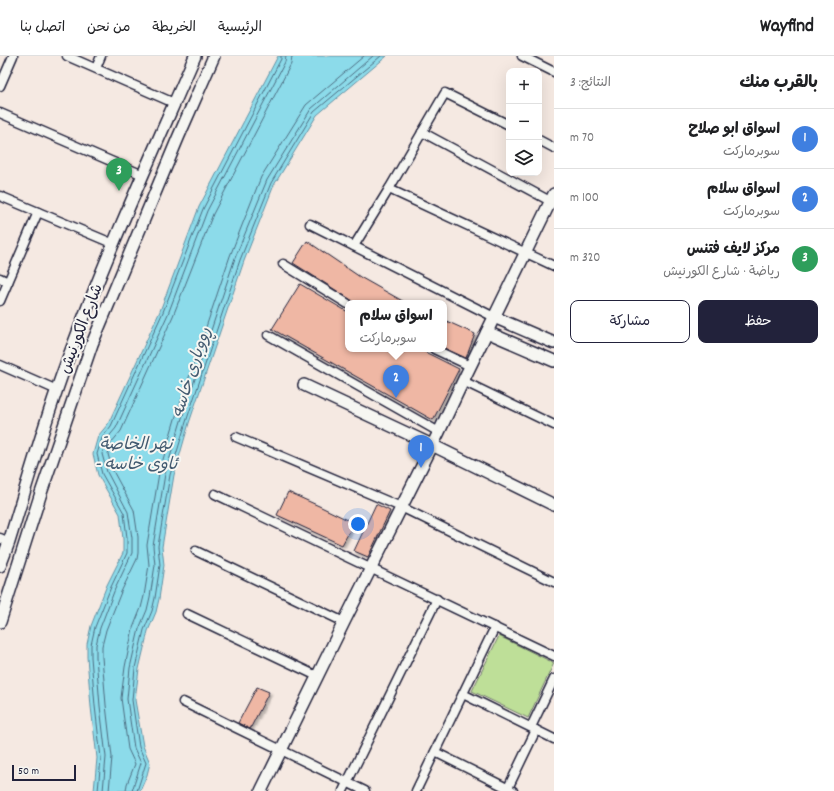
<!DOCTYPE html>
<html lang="ar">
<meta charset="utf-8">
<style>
body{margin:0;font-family:Dekko,"Playpen Sans Arabic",sans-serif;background:#f6f6f6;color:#202124;direction:rtl}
.controls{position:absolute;right:12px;top:12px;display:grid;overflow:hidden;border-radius:8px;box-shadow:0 4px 16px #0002}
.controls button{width:36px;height:36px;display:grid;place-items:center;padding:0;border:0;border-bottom:1px solid #e0e0e0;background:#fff;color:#202124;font:20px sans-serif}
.scale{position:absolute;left:12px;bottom:10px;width:64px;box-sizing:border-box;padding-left:4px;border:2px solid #22223b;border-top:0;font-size:11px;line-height:14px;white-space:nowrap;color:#22223b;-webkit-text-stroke:3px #f6f6f2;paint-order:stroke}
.you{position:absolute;left:358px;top:468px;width:14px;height:14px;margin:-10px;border:3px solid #fff;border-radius:50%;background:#1a73e8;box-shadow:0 0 0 6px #1a73e833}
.badge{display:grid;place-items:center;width:26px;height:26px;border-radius:50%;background:#22223b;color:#fff;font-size:13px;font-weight:700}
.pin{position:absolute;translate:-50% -33px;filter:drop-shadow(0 1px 2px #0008)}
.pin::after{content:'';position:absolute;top:21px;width:14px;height:12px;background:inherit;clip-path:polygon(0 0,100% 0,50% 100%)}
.popup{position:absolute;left:345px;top:244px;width:102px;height:52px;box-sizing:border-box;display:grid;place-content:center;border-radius:8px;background:#fff;filter:drop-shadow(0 1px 3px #0005);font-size:13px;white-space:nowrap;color:#757577}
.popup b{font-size:15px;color:#202124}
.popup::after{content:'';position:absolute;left:50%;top:100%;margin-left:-8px;border:8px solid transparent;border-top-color:#fff}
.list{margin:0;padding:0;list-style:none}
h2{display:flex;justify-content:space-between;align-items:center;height:52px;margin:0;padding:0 16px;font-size:17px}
h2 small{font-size:13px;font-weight:400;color:#757577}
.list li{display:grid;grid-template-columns:26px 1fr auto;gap:12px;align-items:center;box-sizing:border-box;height:60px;padding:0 16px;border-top:1px solid #e0e0e0}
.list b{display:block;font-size:15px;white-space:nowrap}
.list p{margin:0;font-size:13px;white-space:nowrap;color:#757577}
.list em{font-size:13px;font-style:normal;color:#757577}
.actions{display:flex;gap:8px;padding:12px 16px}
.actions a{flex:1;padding:9px 0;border:1px solid #22223b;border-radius:8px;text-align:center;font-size:14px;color:#22223b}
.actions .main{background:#22223b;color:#fff}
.icon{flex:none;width:22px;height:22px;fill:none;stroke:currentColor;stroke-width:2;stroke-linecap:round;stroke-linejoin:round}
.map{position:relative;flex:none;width:554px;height:735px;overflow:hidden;direction:ltr}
header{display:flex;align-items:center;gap:24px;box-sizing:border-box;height:56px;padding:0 20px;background:#fff;border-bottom:1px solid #e0e0e0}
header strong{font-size:19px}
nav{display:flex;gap:22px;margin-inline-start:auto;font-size:14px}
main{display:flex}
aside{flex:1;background:#fff}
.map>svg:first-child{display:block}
.green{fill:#bedf98;stroke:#70806a}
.water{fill:#8cdbea;stroke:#6291a4}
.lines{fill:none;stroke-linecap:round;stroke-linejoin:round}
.shore{stroke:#4c6c81;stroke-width:1}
.building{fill:#efb7a4;stroke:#22223b;filter:url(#shadow)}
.street-casing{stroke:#22223b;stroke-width:11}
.secondary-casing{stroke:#22223b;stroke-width:14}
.street{stroke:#f6f6f2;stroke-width:8}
.secondary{stroke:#f6f6f2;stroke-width:11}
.labels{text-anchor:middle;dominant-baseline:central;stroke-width:4;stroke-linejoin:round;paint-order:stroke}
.street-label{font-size:16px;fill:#22223b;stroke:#f6f6f2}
.water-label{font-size:17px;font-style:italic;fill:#425a70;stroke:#f6f6f2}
</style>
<header>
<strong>Wayfind</strong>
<nav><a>الرئيسية</a><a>الخريطة</a><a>من نحن</a><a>اتصل بنا</a></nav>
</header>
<main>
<aside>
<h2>بالقرب منك<small>النتائج: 3</small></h2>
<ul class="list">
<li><span class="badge" style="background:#3f7fe0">1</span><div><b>اسواق ابو صلاح</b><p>سوبرماركت</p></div><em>70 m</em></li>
<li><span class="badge" style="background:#3f7fe0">2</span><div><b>اسواق سلام</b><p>سوبرماركت</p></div><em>100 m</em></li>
<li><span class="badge" style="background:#2e9e5b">3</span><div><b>مركز لايف فتنس</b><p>رياضة · شارع الكورنيش</p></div><em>320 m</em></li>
</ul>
<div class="actions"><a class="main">حفظ</a><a>مشاركة</a></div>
</aside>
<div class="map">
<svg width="554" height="735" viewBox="0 0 554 735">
<defs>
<filter id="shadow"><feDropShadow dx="2.5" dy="2.5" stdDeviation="1" flood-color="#0004"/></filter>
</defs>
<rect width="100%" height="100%" fill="#f5e9e2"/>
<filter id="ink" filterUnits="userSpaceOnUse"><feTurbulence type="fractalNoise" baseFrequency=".025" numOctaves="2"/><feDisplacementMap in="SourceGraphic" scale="8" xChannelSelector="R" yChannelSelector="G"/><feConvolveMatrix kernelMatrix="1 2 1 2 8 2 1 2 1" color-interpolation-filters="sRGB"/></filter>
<g filter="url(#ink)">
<path class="green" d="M 499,580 L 554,607 L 528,662 L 472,635 Z"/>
<path class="water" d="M 278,0 L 387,0 L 317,59 L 274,129 L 244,205 L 189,367 L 174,419 L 162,491 L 164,509 L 159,543 L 156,556 L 148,575 L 139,613 L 135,644 L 143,690 L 150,707 L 147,719 L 140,735 L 94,735 L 97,702 L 91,651 L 87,601 L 87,588 L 91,570 L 107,529 L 123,497 L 123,483 L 120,458 L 98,419 L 93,398 L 98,380 L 108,368 L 160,255 L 199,151 Z"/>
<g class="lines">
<g class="shore">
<path d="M 98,735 L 101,702 L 95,650 L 91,601 L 91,589 L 95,571 L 111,531 L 127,497 L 127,482 L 124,457 L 102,418 L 97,398 L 102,382 L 111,370 L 163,256 L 203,153 L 281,3 L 281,0"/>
<path d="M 103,735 L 106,701 L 100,650 L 96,601 L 96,589 L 100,572 L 115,533 L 132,497 L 132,482 L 128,456 L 107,416 L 102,398 L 106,384 L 116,372 L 168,258 L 207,155 L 285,6 L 286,0"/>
<path d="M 109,735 L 112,701 L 106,649 L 102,601 L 102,590 L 106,574 L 121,536 L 137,503 L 138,497 L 138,481 L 134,454 L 112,413 L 108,398 L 111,387 L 121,375 L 173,260 L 213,158 L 291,8 L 292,0"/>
<path d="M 126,735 L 127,728 L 135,708 L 128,693 L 121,642 L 125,611 L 133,572 L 141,552 L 144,540 L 149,509 L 147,489 L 159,417 L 175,363 L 230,200 L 261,121 L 306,49 L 364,0"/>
<path d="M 132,735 L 141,707 L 134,692 L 127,643 L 130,612 L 139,573 L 147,554 L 150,541 L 155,509 L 153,490 L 165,418 L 181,365 L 235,202 L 267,124 L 311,53 L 373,0"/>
<path d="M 137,735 L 146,707 L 139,691 L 132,644 L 135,612 L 144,574 L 152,555 L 155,542 L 160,509 L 158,490 L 170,419 L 186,366 L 240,204 L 271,127 L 314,56 L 381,0"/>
</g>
</g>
<g class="building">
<path d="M 307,185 L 360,221 L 406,247 L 356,247 L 293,207 Z"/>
<path d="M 300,228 L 348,256 L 348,293 L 419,293 L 459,313 L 433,364 L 272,273 Z"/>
<path d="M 444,264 L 475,278 L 466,302 L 444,292 Z"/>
<path d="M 288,436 L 319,450 L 354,467 L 342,489 L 277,459 Z"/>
<path d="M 376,448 L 390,455 L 368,501 L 354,495 Z"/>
<path d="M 257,631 L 269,636 L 250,673 L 238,667 Z"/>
</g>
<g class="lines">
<g class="street-casing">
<g id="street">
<path d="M 67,0 L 174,47"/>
<path d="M 522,0 L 554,16"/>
<path d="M 96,12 L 101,0"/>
<path d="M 0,30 L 13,0"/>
<path d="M 0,57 L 143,119"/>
<path d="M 422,76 L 550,145"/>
<path d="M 539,84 L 554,92"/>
<path d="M 389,133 L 554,210"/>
<path d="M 0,140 L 114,188"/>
<path d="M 310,168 L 494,261"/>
<path d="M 354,190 L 389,133 L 445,37 L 509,69"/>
<path d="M 283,208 L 348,248"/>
<path d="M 0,222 L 8,226"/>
<path d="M 0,245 L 38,156"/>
<path d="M 268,279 L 439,376"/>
<path d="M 434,293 L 470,310"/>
<path d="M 0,309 L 57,334"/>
<path d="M 463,325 L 554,369"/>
<path d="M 236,381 L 401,451 L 554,526"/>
<path d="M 215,438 L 554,600"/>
<path d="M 0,482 L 9,486"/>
<path d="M 196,495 L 344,566"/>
<path d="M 187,558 L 317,620"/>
<path d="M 463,638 L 554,683"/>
<path d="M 183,646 L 365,735"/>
<path d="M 531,671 L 554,623"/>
<path d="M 435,696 L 513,735"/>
<path d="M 508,732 L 536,674"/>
<path d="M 343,735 L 437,543"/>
<path d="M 416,735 L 495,571"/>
</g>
</g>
<g class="secondary-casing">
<g id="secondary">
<path d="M 494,261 L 554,287"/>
<path d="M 487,276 L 554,305"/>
<path d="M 304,329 L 432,389 L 554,449"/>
<path d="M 0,510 L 9,486 C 30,418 49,350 75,284 C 111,188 154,94 195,0"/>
<path d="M 0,566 L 40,440 L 92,288 L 178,82 L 214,0"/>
<path d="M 261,735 L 344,566 L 439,376 L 463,325 L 554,138"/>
</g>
</g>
<use href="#street" class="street"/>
<use href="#secondary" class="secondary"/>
</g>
</g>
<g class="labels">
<g class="street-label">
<text transform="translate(82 273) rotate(-69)">شارع الكورنيش</text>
</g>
<g class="water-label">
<text transform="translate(193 317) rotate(-72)">ڕووباری خاسە</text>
<text x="136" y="390">نهر الخاصة<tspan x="136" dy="20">- ئاوی خاسە</tspan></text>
</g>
</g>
</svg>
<div class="controls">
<button>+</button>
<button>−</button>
<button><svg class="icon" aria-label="layers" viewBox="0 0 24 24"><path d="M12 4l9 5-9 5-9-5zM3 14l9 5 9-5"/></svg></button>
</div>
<div class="scale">50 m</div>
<div class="you"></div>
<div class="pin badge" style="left:421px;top:412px;background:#3f7fe0">1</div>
<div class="pin badge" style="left:396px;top:342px;background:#3f7fe0">2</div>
<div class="popup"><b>اسواق سلام</b>سوبرماركت</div>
<div class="pin badge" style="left:119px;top:135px;background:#2e9e5b">3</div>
</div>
</main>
